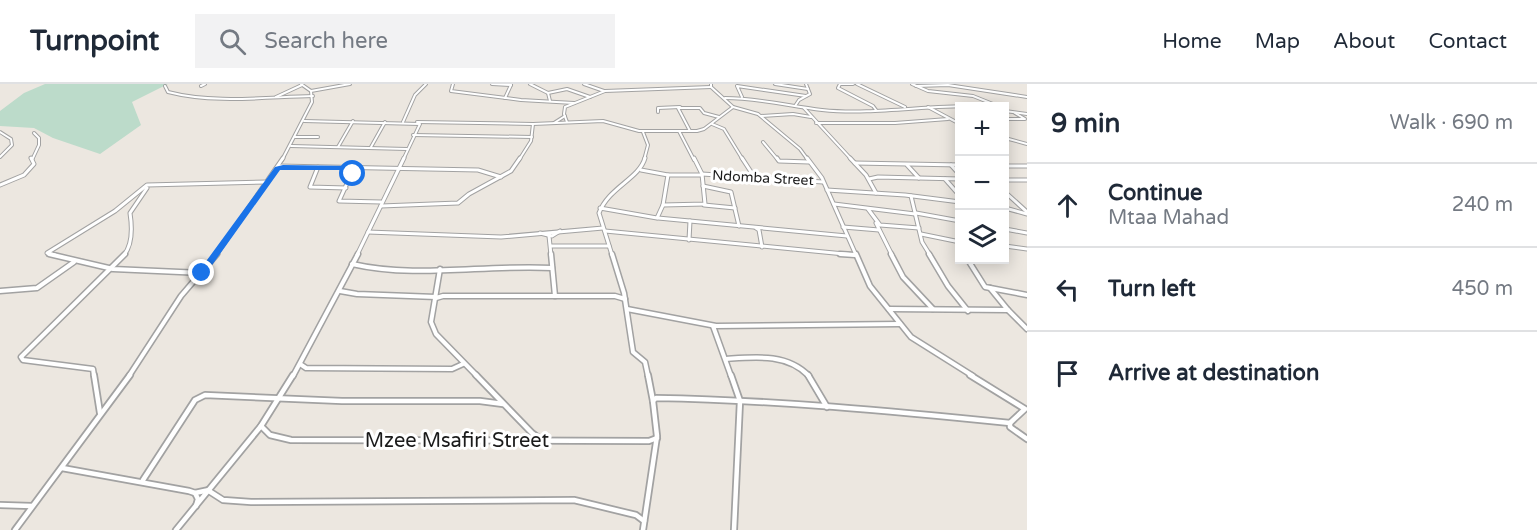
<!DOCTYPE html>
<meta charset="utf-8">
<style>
body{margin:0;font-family:"Varela Round",sans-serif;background:#f2f2f3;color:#1f2937}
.controls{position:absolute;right:18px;top:18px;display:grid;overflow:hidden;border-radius:0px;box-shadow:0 3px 15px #0003}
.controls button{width:54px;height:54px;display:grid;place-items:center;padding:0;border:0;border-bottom:2px solid #e0e1e3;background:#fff;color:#1f2937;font:30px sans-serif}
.stop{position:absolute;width:18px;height:18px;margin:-14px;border:4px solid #1a73e8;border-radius:50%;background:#fff}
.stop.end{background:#1a73e8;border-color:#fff;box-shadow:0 2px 6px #0008}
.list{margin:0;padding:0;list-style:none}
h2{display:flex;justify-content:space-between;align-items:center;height:78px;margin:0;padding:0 24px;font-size:26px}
h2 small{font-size:20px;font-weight:400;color:#747a83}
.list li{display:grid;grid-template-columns:39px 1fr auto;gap:18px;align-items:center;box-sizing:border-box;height:84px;padding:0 24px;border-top:2px solid #e0e1e3}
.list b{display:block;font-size:22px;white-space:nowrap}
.list p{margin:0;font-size:20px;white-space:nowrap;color:#747a83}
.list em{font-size:20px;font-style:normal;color:#747a83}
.icon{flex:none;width:33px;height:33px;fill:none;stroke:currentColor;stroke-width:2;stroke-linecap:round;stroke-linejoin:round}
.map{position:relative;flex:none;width:1027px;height:446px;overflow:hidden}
header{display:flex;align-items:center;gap:36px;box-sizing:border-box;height:84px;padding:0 30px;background:#fff;border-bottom:2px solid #e0e1e3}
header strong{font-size:28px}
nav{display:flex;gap:33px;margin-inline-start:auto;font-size:21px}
.search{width:420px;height:54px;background:#f2f2f3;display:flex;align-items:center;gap:15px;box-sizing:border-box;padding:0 21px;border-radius:0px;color:#747a83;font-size:22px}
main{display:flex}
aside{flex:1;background:#fff}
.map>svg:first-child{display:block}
.wetland{fill:#bcdbca}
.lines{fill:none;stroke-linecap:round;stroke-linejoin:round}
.street-far3-casing{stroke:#a2a2a2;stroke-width:4}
.street-far2-casing{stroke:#a2a2a2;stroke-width:5}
.street-far1-casing{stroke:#a2a2a2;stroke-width:7}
.street-casing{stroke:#a2a2a2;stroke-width:8}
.street-far3{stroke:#fff;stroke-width:2}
.street-far2{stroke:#fff;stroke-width:3}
.street-far1{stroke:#fff;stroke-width:4}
.street{stroke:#fff;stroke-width:4.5}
.route{fill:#1a73e8}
.labels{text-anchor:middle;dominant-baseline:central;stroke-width:6;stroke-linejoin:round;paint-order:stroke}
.far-street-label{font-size:14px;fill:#1b1b1b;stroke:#fff}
.near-street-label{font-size:20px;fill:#1b1b1b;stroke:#fff}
</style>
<header>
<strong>Turnpoint</strong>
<div class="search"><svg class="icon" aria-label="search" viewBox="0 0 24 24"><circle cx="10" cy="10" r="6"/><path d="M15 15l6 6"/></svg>Search here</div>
<nav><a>Home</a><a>Map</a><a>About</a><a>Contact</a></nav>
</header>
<main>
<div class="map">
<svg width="1027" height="446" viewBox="0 0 1027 446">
<rect width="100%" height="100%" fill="#ece7e0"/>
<path class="wetland" d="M 45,0 L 168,0 L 132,18 L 141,41 L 100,70 L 53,54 L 34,44 L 0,42 L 0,27 L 24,9 Z"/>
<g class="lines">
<g class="street-far3-casing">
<g id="street-far3">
<path d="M 453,0 L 451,7 L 521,16 L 574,19"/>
<path d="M 492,0 L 511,1"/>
<path d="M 530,0 L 548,9 L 550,17"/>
<path d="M 584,0 L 604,7"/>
<path d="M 711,0 L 711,3 L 733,23 L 758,30 L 800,65 L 808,76"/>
<path d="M 775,0 L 808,5"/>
<path d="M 840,0 L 838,4 L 873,22 L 876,26"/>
<path d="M 840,0 L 853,0"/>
<path d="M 857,0 L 905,23"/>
<path d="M 912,0 L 928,7 L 973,12 L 998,22"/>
<path d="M 165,2 L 168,8 C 214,20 266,13 313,12"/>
<path d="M 201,2 L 205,0"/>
<path d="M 916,2 L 948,1 L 1027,13"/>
<path d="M 311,7 L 350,0"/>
<path d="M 548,9 L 567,5 L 590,13"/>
<path d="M 276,13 L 302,1"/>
<path d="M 742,13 L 737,2 L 806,12"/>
<path d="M 505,14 L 511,1"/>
<path d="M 725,14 C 758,14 789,22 822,26 C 870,31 921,22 970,22"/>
<path d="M 795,22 L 799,16 L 810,10 L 806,0"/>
<path d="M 928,23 L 960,40"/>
<path d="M 804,24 L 852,76"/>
<path d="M 1005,27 L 1027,30"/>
<path d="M 658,28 L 658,24 L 680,23"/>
<path d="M 761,32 L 793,30 L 811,33"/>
<path d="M 1005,35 L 1025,35 L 1015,29"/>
<path d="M 304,37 L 420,40 L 403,76"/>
<path d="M 403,38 L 415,11 L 426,0"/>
<path d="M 417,38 L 533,40 L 603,37 L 639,47 L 697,47 L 704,45 L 733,23"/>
<path d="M 567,38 L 564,30 L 565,23 L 605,7 L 711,3"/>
<path d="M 554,39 L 565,32"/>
<path d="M 816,39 L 895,39 L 948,35"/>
<path d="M 712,40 L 724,45 L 743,76"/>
<path d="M 679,47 L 694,76"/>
<path d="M 690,47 L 678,24 L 700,24 L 704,29 L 719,33"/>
<path d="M 0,48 L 11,55 L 12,61 L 0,73"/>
<path d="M 643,48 L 648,61 L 644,76"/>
<path d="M 413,51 L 532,53"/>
<path d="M 295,53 L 318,53"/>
<path d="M 1005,54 L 1027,60"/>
<path d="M 763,58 L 778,76"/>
<path d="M 291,62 L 407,65"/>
<path d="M 338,63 L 353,37"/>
<path d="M 371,63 L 385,38"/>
<path d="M 32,76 L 39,61 L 39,54 L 34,49"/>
<path d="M 282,76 L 312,18 L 311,7 L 301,0"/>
<path d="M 519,76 L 531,57 L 533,40"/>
</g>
</g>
<g class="street-far2-casing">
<g id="street-far2">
<path d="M 742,74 L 753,91"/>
<path d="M 777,74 L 779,77 L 809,78"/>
<path d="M 807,74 L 822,94 L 856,171"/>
<path d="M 850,74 L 866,91 L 876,109"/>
<path d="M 855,79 L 960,81"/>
<path d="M 907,81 L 919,94"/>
<path d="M 951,81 L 960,91"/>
<path d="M 279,82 L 478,86 L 501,93"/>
<path d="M 1005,82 L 1027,82"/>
<path d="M 318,83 L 310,103 L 346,104"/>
<path d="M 354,84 L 339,117 L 381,118"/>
<path d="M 641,86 L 668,91"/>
<path d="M 702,90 L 823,98"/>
<path d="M 869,95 L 878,93 L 960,95"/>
<path d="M 945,95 L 960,112"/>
<path d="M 1005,96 L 1027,96"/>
<path d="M 0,101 L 24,91 L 34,80 L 31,74"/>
<path d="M 703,102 L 731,108 L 739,142"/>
<path d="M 827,106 L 905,111 L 960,118"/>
<path d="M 1005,108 L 1027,128"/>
<path d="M 911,112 L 922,158 L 930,171"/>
<path d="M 834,120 L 915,130"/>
<path d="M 663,121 L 668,91 L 702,91"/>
<path d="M 704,121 L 735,124"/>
<path d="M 381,122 L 458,119 L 469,110 L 511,87 L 520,74"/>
<path d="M 600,124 L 657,134 L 663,121 L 705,120 L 702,90 L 694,74"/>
<path d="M 1005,124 L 1027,130"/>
<path d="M 868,125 L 880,141 L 919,144"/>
<path d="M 916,129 L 960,137"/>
<path d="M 658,134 L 847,152"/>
<path d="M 876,139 L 892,171"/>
<path d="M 843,143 L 879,146"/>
<path d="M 756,144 L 759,146 L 762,163"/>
<path d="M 1005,145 L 1027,149"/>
<path d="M 605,147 L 855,171"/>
<path d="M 368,148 L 501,153 L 603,144"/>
<path d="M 540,149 L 552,152 L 560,147"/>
<path d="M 921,150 L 960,158"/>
<path d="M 549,152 L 551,171"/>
<path d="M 689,156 L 690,137"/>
<path d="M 551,162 L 609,162"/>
<path d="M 1005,162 L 1027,165"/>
<path d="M 55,171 L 47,169 L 115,127 L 147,101 L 267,98"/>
<path d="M 124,171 C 133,160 132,142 130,129 L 147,104"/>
<path d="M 216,171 L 283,74"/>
<path d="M 357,171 L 404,74"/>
<path d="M 612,171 L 599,129 C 609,103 639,95 645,74"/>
</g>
</g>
<g class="street-far1-casing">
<g id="street-far1">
<path d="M 49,170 L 113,185 L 202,189"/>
<path d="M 551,170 L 555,212"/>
<path d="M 612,170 L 624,209 L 633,268 L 645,278 L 648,292"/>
<path d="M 840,170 L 855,171"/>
<path d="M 856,170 L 870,202 L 911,253 L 973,292"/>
<path d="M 891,170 L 903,193 L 933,225"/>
<path d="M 929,170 L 948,202 L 968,227"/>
<path d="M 968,176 L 985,203 L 1027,211"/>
<path d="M 352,180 C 417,195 486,180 552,184"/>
<path d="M 440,185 L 431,238 L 436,250 L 477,292"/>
<path d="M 0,207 L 37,204 L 74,178"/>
<path d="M 340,207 L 357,210 L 436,213"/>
<path d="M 436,214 L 443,212 L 615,212 L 625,215"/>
<path d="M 627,225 L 716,242 L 900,240"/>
<path d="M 889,225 L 1008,226 L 990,204"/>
<path d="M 1008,226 L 1027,245"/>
<path d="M 713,242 L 731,292"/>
<path d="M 726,275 C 755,273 787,269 809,292"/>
<path d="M 300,280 L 306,284 L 452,285 L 463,280"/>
<path d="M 94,292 L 93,285 L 23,276 L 21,273 L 125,170"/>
<path d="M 129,292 L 181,212 L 217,170"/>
<path d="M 293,292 L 358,170"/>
</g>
</g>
<g class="street-casing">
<g id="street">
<path d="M 94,291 L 100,329"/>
<path d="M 476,291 L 532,349 L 543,357"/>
<path d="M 648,291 L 653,317"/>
<path d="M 731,291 L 740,317 L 734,446"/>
<path d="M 808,291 L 827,323"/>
<path d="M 970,291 L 1025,325 L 1010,339 L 1010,343 L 1027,355"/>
<path d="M 261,342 L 270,351 L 291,356 L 649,357 L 657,354"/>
<path d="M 62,384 L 189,407 L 195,409 L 198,415 L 196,422"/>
<path d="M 143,396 L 195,316 L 205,311 L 342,317 L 480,317 L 503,320"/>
<path d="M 209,407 L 223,416 L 251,418 L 574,416 L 636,431 L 644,437"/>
<path d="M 195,409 L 209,406"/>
<path d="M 0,421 L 32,422"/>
<path d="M 15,446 L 130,291"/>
<path d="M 176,446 L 261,342 L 293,291"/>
<path d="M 643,446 L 657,352 L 653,317 L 656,314 C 774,316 892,327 1010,339"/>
</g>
</g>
<use href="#street-far3" class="street-far3"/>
<use href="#street-far2" class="street-far2"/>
<use href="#street-far1" class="street-far1"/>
<use href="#street" class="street"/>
</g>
<path class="route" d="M 283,81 L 354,82 L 357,84 L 357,90 L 351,91 L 350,86 L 280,86 L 205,191 L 199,191 L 199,187 L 275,83 Z"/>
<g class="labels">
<g class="far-street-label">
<text transform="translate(763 94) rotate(3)">Ndomba Street</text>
</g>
<g class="near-street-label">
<text x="457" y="357">Mzee Msafiri Street</text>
</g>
</g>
</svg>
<div class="controls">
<button>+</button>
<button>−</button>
<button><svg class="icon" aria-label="layers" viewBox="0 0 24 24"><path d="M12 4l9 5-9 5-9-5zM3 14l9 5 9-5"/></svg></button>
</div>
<div class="stop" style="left:353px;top:90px"></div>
<div class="stop end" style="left:202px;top:189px"></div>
</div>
<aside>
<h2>9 min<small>Walk · 690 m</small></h2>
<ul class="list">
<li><svg class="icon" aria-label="ahead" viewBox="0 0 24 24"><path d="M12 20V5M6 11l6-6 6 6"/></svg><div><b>Continue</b><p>Mtaa Mahad</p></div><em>240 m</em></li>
<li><svg class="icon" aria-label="left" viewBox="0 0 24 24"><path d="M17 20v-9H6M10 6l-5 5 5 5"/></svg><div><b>Turn left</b></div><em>450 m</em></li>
<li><svg class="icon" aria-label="arrive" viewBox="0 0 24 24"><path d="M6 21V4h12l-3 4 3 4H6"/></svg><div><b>Arrive at destination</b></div></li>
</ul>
</aside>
</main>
